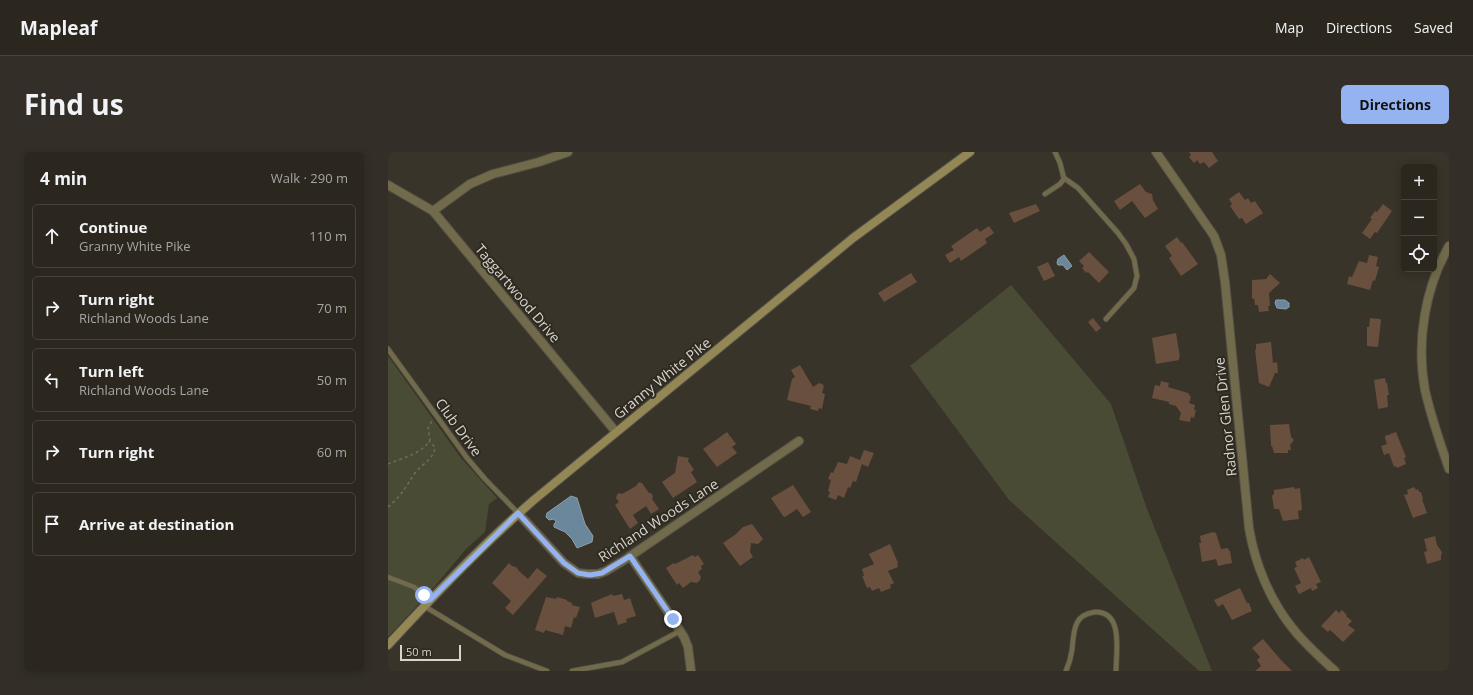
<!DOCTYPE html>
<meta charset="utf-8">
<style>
body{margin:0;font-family:"Open Sans",sans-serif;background:#332f28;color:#f1f3f6}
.controls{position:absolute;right:12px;top:12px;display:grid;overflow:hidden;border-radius:6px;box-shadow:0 2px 10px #0003}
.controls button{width:36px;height:36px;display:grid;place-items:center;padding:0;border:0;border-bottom:1px solid #47443d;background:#2b271f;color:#f1f3f6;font:20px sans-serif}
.scale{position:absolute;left:12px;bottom:10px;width:61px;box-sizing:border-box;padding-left:4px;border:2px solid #d7d3cd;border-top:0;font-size:11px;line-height:14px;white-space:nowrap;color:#d7d3cd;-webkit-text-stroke:3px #2f2a20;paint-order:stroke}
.stop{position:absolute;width:12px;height:12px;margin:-9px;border:3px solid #95b2f1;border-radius:50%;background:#fff}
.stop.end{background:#95b2f1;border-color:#fff;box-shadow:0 1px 4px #0008}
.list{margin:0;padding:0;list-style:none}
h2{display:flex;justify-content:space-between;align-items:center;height:52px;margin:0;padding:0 16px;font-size:17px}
h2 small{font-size:13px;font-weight:400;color:#a6a5a4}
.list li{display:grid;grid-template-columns:26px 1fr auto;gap:12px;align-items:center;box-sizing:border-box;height:64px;margin:0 8px 8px;padding:0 8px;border:1px solid #47443d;border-radius:6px}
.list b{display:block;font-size:15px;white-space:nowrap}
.list p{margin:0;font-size:13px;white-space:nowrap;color:#a6a5a4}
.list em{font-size:13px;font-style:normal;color:#a6a5a4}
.icon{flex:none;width:22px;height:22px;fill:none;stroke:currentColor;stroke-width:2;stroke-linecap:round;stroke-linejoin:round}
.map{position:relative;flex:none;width:1061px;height:519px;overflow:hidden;border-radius:6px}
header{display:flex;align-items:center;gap:24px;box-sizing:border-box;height:56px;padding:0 20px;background:#2b271f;border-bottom:1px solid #47443d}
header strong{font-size:19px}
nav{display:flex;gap:22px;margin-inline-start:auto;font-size:14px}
.intro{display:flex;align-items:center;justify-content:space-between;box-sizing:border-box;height:96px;padding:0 24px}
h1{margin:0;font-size:28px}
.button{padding:10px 18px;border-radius:6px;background:#95b2f1;color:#111;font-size:14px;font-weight:700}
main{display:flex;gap:24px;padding:0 24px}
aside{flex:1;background:#2b271f;border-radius:6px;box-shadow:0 2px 10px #0003}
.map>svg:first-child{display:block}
.green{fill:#494b34}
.water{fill:#6b879c;stroke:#8b9eab}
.building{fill:#694f3d}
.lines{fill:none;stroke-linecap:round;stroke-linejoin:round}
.lane-casing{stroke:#555147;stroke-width:6}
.street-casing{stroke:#555147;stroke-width:10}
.secondary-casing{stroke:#555147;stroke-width:10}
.path{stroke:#6f6b62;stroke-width:1.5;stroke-dasharray:3 3;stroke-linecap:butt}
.lane{stroke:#716b4b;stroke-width:4.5}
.street{stroke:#716b4b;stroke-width:8}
.secondary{stroke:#938855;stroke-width:8}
.route{stroke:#95b2f1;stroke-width:5}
.labels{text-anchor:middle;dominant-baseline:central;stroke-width:4;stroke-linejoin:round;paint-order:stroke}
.street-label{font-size:14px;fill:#d7d3cd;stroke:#2f2a20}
</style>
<header>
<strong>Mapleaf</strong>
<nav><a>Map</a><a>Directions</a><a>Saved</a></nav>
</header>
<div class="intro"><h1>Find us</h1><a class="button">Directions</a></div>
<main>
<aside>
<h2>4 min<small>Walk · 290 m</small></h2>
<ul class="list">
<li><svg class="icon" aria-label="ahead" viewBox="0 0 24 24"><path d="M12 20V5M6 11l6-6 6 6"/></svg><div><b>Continue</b><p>Granny White Pike</p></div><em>110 m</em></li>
<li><svg class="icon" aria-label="right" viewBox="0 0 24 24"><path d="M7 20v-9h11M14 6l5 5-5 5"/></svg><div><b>Turn right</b><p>Richland Woods Lane</p></div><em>70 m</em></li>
<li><svg class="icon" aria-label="left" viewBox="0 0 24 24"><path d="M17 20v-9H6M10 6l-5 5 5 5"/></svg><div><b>Turn left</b><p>Richland Woods Lane</p></div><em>50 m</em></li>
<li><svg class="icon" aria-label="right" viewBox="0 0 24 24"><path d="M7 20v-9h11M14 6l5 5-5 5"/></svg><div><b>Turn right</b></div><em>60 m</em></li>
<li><svg class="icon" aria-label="arrive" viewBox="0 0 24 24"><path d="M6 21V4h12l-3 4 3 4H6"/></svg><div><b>Arrive at destination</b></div></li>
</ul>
</aside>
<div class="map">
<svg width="1061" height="519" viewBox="0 0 1061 519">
<rect width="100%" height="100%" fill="#393429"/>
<g class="green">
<path d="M 623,133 L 723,252 L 759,357 L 824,519 L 811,519 L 621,348 L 522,214 Z"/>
<path d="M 0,204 L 73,306 L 109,346 L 101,352 L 97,380 L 78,397 L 48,433 L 0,485 Z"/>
</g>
<g class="water">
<path d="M 676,103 L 684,114 L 679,118 L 675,113 L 670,113 L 669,111 L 670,107 Z"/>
<path d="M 888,148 L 897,148 L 901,151 L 901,155 L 898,157 L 889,156 L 887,151 Z"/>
<path d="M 183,344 L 189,346 L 197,372 L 205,384 L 204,390 L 189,396 L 184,387 L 177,380 L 166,375 L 166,372 L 168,370 L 166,367 L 161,368 L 158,365 L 159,361 Z"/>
</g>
<g class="building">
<path d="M 801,0 L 824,0 L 830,9 L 821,16 L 816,10 L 812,12 L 809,8 L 806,11 L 801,5 L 803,3 Z"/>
<path d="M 752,32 L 758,40 L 764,42 L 765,48 L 770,57 L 757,66 L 744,49 L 732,58 L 726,49 Z"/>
<path d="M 851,40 L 857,48 L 860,46 L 863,51 L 867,49 L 875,61 L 858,72 L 854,66 L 851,67 L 842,54 L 844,52 L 841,47 Z"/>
<path d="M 648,52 L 652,59 L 626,71 L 621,61 Z"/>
<path d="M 995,52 L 1004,59 L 989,81 L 987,80 L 982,87 L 974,81 L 984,67 L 982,66 L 987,59 L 989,60 Z"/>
<path d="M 601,74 L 606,81 L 597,87 L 599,91 L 573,109 L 571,105 L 562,111 L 557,103 L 566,98 L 563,94 L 589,76 L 592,80 Z"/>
<path d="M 789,85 L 793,91 L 794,90 L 810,112 L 793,124 L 781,106 L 784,104 L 777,94 Z"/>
<path d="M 701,100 L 721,120 L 711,131 L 700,120 L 698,121 L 694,116 L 696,114 L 691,109 Z"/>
<path d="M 981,103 L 990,105 L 988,114 L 991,115 L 987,129 L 985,128 L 982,138 L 959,132 L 961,124 L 964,125 L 971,109 L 979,111 Z"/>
<path d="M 660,110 L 667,124 L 656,129 L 649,115 Z"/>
<path d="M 523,121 L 529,130 L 496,150 L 490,141 Z"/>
<path d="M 882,122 L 892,131 L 881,141 L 882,154 L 880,154 L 881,159 L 871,160 L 870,153 L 867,153 L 866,146 L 864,147 L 864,128 L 878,127 Z"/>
<path d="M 705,166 L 713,176 L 708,180 L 700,170 Z"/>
<path d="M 982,166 L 992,167 L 993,168 L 990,195 L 979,194 L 979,175 L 981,175 Z"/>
<path d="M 788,181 L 792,205 L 791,205 L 791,208 L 768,212 L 764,186 Z"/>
<path d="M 883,190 L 885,211 L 889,210 L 890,221 L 887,221 L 881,235 L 871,231 L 867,198 L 868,198 L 868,192 Z"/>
<path d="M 412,213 L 425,235 L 431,231 L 434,232 L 436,234 L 434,241 L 437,242 L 434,257 L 431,256 L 430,259 L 422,257 L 423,254 L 399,248 L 404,227 L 407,225 L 403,218 Z"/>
<path d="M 997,226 L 998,231 L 999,231 L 1001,243 L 999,243 L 1000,255 L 990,257 L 986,228 Z"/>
<path d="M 773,229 L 781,231 L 780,235 L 800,241 L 803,245 L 801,251 L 807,253 L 806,258 L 808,258 L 806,266 L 803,265 L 802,270 L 791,268 L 793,261 L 788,254 L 781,252 L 781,250 L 764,246 L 767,233 L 772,234 Z"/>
<path d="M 901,272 L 903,285 L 906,288 L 902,293 L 903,298 L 900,298 L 900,301 L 886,301 L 884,294 L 883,294 L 882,273 Z"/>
<path d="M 339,280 L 348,292 L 344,295 L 349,301 L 329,315 L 315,297 Z"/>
<path d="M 1008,280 L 1018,305 L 1016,306 L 1018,312 L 1009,316 L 1008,314 L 1006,315 L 1001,301 L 996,303 L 993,294 L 999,292 L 997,286 L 997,284 Z"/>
<path d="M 476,298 L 486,301 L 480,315 L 474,312 L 468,330 L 465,329 L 462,336 L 460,335 L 456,346 L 450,343 L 448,348 L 440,345 L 442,340 L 440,339 L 443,328 L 440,327 L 443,320 L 445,321 L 450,310 L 459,312 L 462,304 L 472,308 Z"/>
<path d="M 290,304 L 301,306 L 300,309 L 306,318 L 303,320 L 309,330 L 285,346 L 274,330 L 287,321 Z"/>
<path d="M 251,330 L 254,331 L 261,341 L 263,341 L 265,344 L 264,347 L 271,357 L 263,362 L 258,354 L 245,363 L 250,371 L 242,377 L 227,353 L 231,350 L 228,346 L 229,343 L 231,341 L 234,342 L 248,334 Z"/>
<path d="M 405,333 L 423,360 L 415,365 L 409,357 L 397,365 L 395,364 L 383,346 Z"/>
<path d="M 906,335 L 907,337 L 912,336 L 914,358 L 910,359 L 911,367 L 895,369 L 891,357 L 886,357 L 884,344 L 886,342 L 886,338 Z"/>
<path d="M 1026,335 L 1028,338 L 1030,337 L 1031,340 L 1033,340 L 1035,347 L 1034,347 L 1039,361 L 1025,366 L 1016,343 L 1020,342 L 1019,338 Z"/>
<path d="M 364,372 L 375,387 L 370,392 L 363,391 L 362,400 L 365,405 L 352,414 L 335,391 L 348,382 L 355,375 Z"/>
<path d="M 825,380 L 828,381 L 833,397 L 840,396 L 841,399 L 842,399 L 844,411 L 830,414 L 828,407 L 814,410 L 811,391 L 813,391 L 812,384 Z"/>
<path d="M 1047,384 L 1049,393 L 1054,400 L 1053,404 L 1053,408 L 1039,412 L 1036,400 L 1039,399 L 1036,387 Z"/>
<path d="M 502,392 L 510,411 L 509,412 L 510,415 L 500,419 L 506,431 L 502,433 L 503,436 L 493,440 L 491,436 L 484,439 L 482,435 L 479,436 L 474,424 L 476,424 L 474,417 L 486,412 L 481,402 Z"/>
<path d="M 305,403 L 307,405 L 310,403 L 316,412 L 313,414 L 314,417 L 310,420 L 313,425 L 312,428 L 309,431 L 303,430 L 295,436 L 291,431 L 289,433 L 278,416 L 286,411 L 287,412 Z"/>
<path d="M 921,405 L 933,430 L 928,432 L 930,436 L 924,439 L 923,436 L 911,442 L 907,434 L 913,431 L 906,416 L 909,415 L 907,410 L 915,406 L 916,408 Z"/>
<path d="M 121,411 L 124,414 L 128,415 L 131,419 L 140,427 L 149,416 L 159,424 L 125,463 L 117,456 L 123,449 L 104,431 Z"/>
<path d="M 852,436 L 859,451 L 861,451 L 864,459 L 844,468 L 835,452 L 830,455 L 826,448 Z"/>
<path d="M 224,442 L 225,444 L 234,442 L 236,448 L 242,446 L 248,464 L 238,467 L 239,470 L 230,473 L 226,460 L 207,466 L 203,451 L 212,447 Z"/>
<path d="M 158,445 L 168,447 L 169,445 L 179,448 L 179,449 L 184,451 L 184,453 L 192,455 L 188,466 L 186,465 L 183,476 L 177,474 L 175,483 L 157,478 L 156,481 L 147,478 Z"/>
<path d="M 948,458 L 951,461 L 954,458 L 959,463 L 958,464 L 964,469 L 960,473 L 967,478 L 955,490 L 942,478 L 940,480 L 933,474 Z"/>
<path d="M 875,487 L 893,508 L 904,519 L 867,519 L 873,514 L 869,508 L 872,505 L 864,496 Z"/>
</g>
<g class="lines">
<g class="lane-casing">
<g id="lane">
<path d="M 676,26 L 690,36 L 730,81 L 738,92 L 746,107 L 749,124 L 746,136 L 718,167"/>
<path d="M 657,42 L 672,32 L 676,27 L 672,11 L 667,0"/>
<path d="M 0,197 L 79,306 L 97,327 L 130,361"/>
<path d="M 0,425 L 26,435 L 41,448"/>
<path d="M 36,454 L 117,503 L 159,519"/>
<path d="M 184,519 L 234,510 L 292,479"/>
<path d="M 678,519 C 681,512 683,505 684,498 C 685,489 685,479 689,471 C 692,464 700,461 707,460 C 736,459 728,501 728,519"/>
</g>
</g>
<g class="street-casing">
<g id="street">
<path d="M 768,0 L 826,84 L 833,103 L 837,130 L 861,376 C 867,412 882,449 906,478 C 918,493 933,506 947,519"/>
<path d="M 0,33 L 45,59 L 228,280"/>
<path d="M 45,59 L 82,32 L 105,22 L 151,10 L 180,0"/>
<path d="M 1061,94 C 1037,136 1028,190 1037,238 C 1043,265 1052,291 1061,317"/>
<path d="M 130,361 L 176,411 L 190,421 L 198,422 L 210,422 L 218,419 L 238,407 L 411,289"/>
<path d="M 242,404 L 278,457 L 296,485 L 300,495 L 303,519"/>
</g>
</g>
<g class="secondary-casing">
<path id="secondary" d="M 0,493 C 47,442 95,392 147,347 L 465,86 L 582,0"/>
</g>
<g class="path">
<path d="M 0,312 C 14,306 34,302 42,288 L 40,276 L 44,269"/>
<path d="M 0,355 C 14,343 17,336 27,321 C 33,313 47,306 47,295 L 41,289"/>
</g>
<use href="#lane" class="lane"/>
<use href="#street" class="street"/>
<use href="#secondary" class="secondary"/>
</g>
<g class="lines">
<path class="route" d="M 36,443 L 42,448 L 130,361 L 176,411 L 190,421 L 202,423 L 214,421 L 242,404 L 285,467"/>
</g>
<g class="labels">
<g class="street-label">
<text transform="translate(130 141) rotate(50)">Taggartwood Drive</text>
<text transform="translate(274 226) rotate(-39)">Granny White Pike</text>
<text transform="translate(837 265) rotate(-96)">Radnor Glen Drive</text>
<text transform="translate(71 275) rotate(54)">Club Drive</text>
<text transform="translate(270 368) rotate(-33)">Richland Woods Lane</text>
</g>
</g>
</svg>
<div class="controls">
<button>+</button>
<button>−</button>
<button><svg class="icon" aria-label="locate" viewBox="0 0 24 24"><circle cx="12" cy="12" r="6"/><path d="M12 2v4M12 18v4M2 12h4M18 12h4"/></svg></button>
</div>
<div class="scale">50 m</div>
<div class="stop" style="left:36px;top:443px"></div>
<div class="stop end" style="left:285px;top:467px"></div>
</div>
</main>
